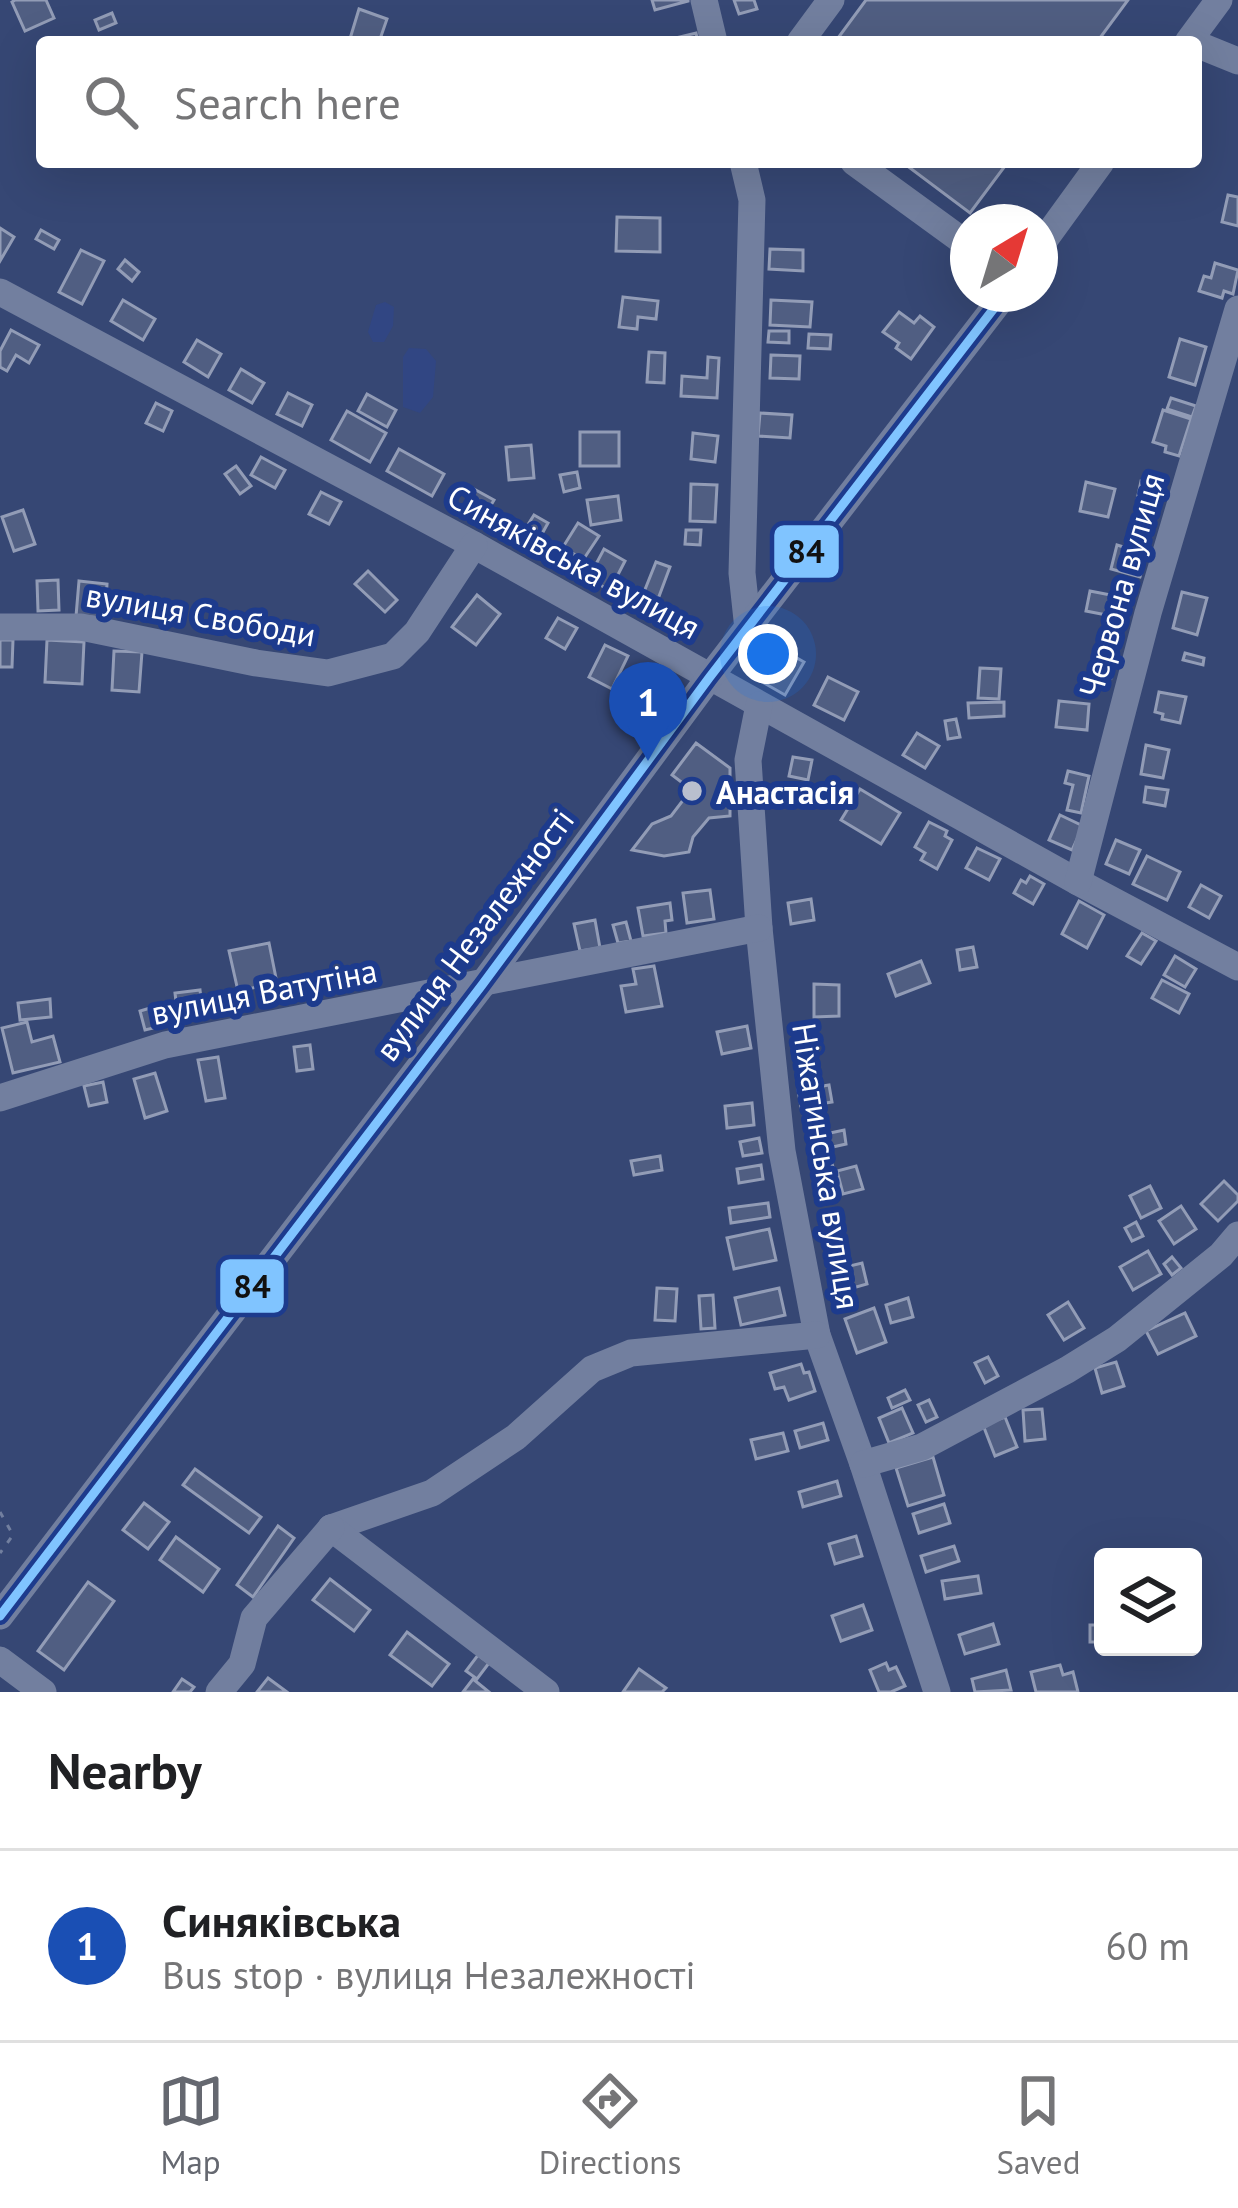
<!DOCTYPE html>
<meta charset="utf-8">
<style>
body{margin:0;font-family:"PT Sans",sans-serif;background:#f2f2f2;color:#202124}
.controls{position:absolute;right:36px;bottom:36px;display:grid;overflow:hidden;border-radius:12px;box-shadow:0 12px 48px #0002}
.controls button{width:108px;height:108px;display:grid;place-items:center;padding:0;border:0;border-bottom:3px solid #e0e0e0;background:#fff;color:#202124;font:60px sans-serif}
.compass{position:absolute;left:950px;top:204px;width:108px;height:108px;border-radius:50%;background:#fff;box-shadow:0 12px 48px #0002;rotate:38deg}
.you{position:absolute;left:768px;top:654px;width:42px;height:42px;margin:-30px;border:9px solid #fff;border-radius:50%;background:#1a73e8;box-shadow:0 0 0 18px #1a73e833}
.badge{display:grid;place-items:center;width:78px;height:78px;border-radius:50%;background:#656870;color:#fff;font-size:39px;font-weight:700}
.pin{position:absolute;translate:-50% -99px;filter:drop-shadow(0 3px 6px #0008)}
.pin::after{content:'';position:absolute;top:63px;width:42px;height:36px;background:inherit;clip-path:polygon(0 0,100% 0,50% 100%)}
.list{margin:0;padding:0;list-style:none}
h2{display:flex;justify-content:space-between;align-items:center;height:156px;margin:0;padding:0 48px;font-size:51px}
h2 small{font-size:39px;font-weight:400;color:#757577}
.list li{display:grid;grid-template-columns:78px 1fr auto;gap:36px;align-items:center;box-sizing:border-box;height:192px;padding:0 48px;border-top:3px solid #e0e0e0}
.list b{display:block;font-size:45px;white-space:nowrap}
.list p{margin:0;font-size:39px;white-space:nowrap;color:#757577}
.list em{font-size:39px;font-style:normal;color:#757577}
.icon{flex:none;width:66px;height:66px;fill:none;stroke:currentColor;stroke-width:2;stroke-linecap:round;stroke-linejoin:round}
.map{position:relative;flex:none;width:1238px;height:1692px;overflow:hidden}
.search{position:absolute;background:#fff;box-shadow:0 12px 48px #0002;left:36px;right:36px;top:36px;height:132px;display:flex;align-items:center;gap:30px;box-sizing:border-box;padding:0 42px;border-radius:12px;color:#757577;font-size:45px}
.sheet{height:348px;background:#fff}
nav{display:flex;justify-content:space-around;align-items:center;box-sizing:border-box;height:168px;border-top:3px solid #e0e0e0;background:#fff;font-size:33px;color:#757577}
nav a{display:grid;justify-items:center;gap:6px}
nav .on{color:#656870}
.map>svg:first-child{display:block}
.water{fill:#314683}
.building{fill:#505e82;stroke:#929cb6;stroke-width:3}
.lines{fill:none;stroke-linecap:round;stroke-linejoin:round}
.path{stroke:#727f9f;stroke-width:3;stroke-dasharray:6 9;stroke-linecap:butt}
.minor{stroke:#727f9f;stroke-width:27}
.bus-1-casing{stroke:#1d3b8d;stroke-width:18}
.bus-1{stroke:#80c4ff;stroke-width:9}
.poi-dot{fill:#b9bfce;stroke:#1d3b8d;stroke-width:4.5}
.labels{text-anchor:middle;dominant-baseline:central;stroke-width:12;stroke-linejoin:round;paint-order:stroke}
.street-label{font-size:33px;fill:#fff;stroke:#1d3b8d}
.poi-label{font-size:33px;font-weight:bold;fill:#fff;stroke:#1d3b8d;text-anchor:start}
.line-badge{stroke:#1d3b8d;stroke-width:4.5}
.pale-badge-label{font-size:33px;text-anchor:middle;font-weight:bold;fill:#111}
</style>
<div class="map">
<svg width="1238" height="1692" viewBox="0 0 1238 1692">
<rect width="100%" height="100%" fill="#364774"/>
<g class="water">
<path d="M 385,302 L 394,307 L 393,326 L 384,342 L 373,342 L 368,332 L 376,305 Z"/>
<path d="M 409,348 L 426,349 L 436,361 L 433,397 L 420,413 L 403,407 L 403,357 Z"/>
</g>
<g class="building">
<path d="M 15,0 L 46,0 L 54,18 L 25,31 L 12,2 Z"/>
<path d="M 652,0 L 688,0 L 688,1 L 655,10 Z"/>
<path d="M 734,0 L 754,0 L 757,9 L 739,14 Z"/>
<path d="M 866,0 L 1128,0 L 1097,42 L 835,42 Z"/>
<path d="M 359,9 L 387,19 L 379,42 L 349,42 Z"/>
<path d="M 112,13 L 116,23 L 99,30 L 95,20 Z"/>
<path d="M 696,33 L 698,42 L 668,42 L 667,40 Z"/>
<path d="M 902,162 L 1008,162 L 970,213 Z"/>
<path d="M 1228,195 L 1238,197 L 1238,226 L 1222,222 Z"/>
<path d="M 617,217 L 660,218 L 660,252 L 616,251 Z"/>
<path d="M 0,228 L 14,237 L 0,261 Z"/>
<path d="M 41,230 L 59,240 L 54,249 L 36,239 Z"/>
<path d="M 770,249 L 803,250 L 803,271 L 769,269 Z"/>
<path d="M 81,250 L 104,261 L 82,304 L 59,292 Z"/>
<path d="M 125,260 L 139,272 L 132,281 L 118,269 Z"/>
<path d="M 1215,263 L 1238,270 L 1233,294 L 1224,291 L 1222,298 L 1199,291 L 1204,276 L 1211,278 Z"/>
<path d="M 623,297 L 658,301 L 656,319 L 638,317 L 637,329 L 619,327 Z"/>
<path d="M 123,300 L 155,319 L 143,340 L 111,321 Z"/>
<path d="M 771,300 L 812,302 L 810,327 L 770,325 Z"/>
<path d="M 899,312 L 914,323 L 920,316 L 934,327 L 911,359 L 896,348 L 899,343 L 883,332 Z"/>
<path d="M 11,330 L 39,345 L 29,363 L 16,355 L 7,371 L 0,367 L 0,351 Z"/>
<path d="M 769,331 L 789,331 L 789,343 L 768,342 Z"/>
<path d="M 809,334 L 831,335 L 830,349 L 808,348 Z"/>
<path d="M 1180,339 L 1206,347 L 1195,385 L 1169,377 Z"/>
<path d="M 197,340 L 221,354 L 208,377 L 184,362 Z"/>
<path d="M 649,352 L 665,353 L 664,383 L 647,382 Z"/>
<path d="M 771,355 L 800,356 L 799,379 L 770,378 Z"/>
<path d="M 708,357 L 719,358 L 717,398 L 681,396 L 682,376 L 707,378 Z"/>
<path d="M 241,369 L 264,383 L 252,403 L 229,390 Z"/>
<path d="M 288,393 L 312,405 L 302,426 L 277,414 Z"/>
<path d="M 367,394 L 396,410 L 387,427 L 358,411 Z"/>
<path d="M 1171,398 L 1196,406 L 1192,417 L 1167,409 Z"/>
<path d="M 156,403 L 172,411 L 163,431 L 146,423 Z"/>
<path d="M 1163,410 L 1191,419 L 1179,456 L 1165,452 L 1166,446 L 1153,442 Z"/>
<path d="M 347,411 L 386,433 L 370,462 L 331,440 Z"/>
<path d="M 760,413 L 792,415 L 790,438 L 758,436 Z"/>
<rect x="580" y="432" width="39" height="34"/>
<path d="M 693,433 L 718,436 L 715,462 L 691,459 Z"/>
<path d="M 531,445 L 534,478 L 509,480 L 506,447 Z"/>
<path d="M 399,449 L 444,474 L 432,496 L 387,471 Z"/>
<path d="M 261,457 L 285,470 L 275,488 L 251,475 Z"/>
<path d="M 236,466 L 251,486 L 240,494 L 225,474 Z"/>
<path d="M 577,472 L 580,488 L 564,492 L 560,475 Z"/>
<path d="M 1141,481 L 1164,486 L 1160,505 L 1137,500 Z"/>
<path d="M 1086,482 L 1115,489 L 1108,517 L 1080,511 Z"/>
<path d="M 691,484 L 717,485 L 715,522 L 690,521 Z"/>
<path d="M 474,489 L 494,500 L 481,522 L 462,511 Z"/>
<path d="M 321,492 L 341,502 L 329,524 L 309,514 Z"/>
<path d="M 618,496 L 621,520 L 591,525 L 587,500 Z"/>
<path d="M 23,510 L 35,544 L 14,551 L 2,517 Z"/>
<path d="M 534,515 L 548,523 L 537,543 L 522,534 Z"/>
<path d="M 578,523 L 599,536 L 583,560 L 563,547 Z"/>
<path d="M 686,530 L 701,530 L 700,545 L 685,544 Z"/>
<path d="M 1117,545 L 1147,554 L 1140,577 L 1111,569 Z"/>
<path d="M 604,549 L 625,561 L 610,590 L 588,579 Z"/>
<path d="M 656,562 L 670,567 L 655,607 L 640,602 Z"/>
<path d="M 368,571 L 397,600 L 385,612 L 355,584 Z"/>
<path d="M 58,580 L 59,610 L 38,611 L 37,581 Z"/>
<path d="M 79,581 L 107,584 L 105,618 L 76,616 Z"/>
<path d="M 1090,591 L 1131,599 L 1127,619 L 1086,611 Z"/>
<path d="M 1182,592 L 1207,598 L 1197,635 L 1173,628 Z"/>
<path d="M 477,595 L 500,614 L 476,645 L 452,627 Z"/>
<path d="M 558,618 L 577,628 L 565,649 L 546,638 Z"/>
<path d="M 0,640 L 13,640 L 12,667 L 0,667 Z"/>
<path d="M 47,640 L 84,642 L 82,684 L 45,682 Z"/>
<path d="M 769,642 L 804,662 L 785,695 L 750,675 Z"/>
<path d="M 605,645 L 628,656 L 612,689 L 589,677 Z"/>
<path d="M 1104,649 L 1117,652 L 1111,678 L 1098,675 Z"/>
<path d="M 114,651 L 142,652 L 139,692 L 112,690 Z"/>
<path d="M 1185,653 L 1204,658 L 1203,665 L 1183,660 Z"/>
<path d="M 980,668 L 1001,669 L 999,699 L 978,698 Z"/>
<path d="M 627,674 L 641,682 L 628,708 L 614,701 Z"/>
<path d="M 828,677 L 858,692 L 844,720 L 814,705 Z"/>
<path d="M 1159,692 L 1186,697 L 1180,723 L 1162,719 L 1163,714 L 1155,712 Z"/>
<path d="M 1059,701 L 1089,704 L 1087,730 L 1056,727 Z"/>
<path d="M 1004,702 L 1004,716 L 969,718 L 968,703 Z"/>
<path d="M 956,719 L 960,737 L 948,739 L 945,721 Z"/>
<path d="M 917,733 L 939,746 L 925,768 L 903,755 Z"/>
<path d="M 696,743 L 730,768 L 730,816 L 709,818 L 693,837 L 689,852 L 664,856 L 632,850 L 652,824 L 671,816 L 684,799 L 684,784 L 672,775 Z"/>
<path d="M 1146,745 L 1169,750 L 1163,778 L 1141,774 Z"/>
<path d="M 793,757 L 812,760 L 808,780 L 789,776 Z"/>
<path d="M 1068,771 L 1089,776 L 1081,813 L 1067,810 L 1073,785 L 1065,783 Z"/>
<path d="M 1146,787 L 1168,790 L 1165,806 L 1144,802 Z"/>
<path d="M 860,789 L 900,813 L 881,844 L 841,820 Z"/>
<path d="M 1060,815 L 1083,826 L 1072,850 L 1049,840 Z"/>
<path d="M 929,822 L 947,831 L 945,836 L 952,840 L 937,869 L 921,860 L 925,853 L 915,847 Z"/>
<path d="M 1116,840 L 1140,850 L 1129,874 L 1106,864 Z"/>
<path d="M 977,848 L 1000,859 L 989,880 L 966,868 Z"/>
<path d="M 1147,856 L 1180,872 L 1167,900 L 1133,884 Z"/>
<path d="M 1030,876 L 1044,884 L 1033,904 L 1014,893 L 1021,880 L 1026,883 Z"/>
<path d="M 1201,885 L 1221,896 L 1209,918 L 1189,907 Z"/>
<path d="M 710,890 L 714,919 L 687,923 L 683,893 Z"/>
<path d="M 811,899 L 814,920 L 791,924 L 788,903 Z"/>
<path d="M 1079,901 L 1104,915 L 1087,948 L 1062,934 Z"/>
<path d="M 670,903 L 672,920 L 665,921 L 666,933 L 643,936 L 638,908 Z"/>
<path d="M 595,920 L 600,948 L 580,951 L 574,924 Z"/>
<path d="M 626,922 L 631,941 L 618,943 L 613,925 Z"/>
<path d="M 1142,933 L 1156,941 L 1141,964 L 1127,956 Z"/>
<path d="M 269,943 L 277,983 L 238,991 L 229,951 Z"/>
<path d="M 973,947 L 977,967 L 960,970 L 957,950 Z"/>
<path d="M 1175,956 L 1196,969 L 1185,987 L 1164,975 Z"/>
<path d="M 921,961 L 930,983 L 896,996 L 888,974 Z"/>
<path d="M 654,966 L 662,1006 L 626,1012 L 621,986 L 636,984 L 633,969 Z"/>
<path d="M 1162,980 L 1189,994 L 1179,1013 L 1152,998 Z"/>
<path d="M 814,984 L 839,985 L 839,1016 L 814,1017 Z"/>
<path d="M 200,990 L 203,1016 L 178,1019 L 175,993 Z"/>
<path d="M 50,999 L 51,1017 L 20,1020 L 18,1003 Z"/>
<path d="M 157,1006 L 162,1026 L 145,1030 L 140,1011 Z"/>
<path d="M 27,1022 L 32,1042 L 53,1036 L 60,1062 L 13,1073 L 2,1028 Z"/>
<path d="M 747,1026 L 751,1048 L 722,1054 L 717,1032 Z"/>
<path d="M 310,1045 L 313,1069 L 297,1071 L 294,1047 Z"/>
<path d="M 218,1057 L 225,1098 L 206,1101 L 198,1060 Z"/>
<path d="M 155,1073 L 167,1111 L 145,1118 L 134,1079 Z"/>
<path d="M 103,1082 L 107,1102 L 89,1106 L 84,1086 Z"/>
<path d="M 829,1085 L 832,1102 L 801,1107 L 798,1090 Z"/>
<path d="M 752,1103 L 754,1125 L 727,1128 L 725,1106 Z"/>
<path d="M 844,1130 L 846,1144 L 824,1149 L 821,1135 Z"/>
<path d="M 759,1138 L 762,1153 L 743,1156 L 740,1142 Z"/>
<path d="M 660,1156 L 662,1170 L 634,1175 L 631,1161 Z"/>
<path d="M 831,1160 L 838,1185 L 821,1191 L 813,1166 Z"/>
<path d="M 761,1165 L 763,1179 L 739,1183 L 737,1169 Z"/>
<path d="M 856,1166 L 863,1189 L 843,1194 L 837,1171 Z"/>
<path d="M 1224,1181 L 1238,1195 L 1238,1201 L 1218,1221 L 1201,1204 Z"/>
<path d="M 1150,1186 L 1161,1208 L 1141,1218 L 1130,1196 Z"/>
<path d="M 768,1203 L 770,1217 L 731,1223 L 729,1208 Z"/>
<path d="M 1181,1206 L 1196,1229 L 1174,1244 L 1159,1221 Z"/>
<path d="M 1136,1222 L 1143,1236 L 1132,1241 L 1125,1228 Z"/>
<path d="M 769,1229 L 776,1260 L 734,1269 L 727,1238 Z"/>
<path d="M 1148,1251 L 1161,1274 L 1133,1290 L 1120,1267 Z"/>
<path d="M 1172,1257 L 1181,1268 L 1172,1275 L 1164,1264 Z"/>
<path d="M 862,1263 L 867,1284 L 839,1292 L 833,1270 Z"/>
<path d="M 657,1288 L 677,1289 L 675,1321 L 655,1320 Z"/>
<path d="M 779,1288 L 785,1315 L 741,1325 L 735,1298 Z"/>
<path d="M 713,1295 L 715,1328 L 701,1329 L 699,1296 Z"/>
<path d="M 908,1298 L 913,1317 L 891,1323 L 886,1305 Z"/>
<path d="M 1068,1302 L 1084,1328 L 1064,1340 L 1048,1315 Z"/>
<path d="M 874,1308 L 886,1342 L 857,1353 L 845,1319 Z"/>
<path d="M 1185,1313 L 1196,1336 L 1158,1354 L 1146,1331 Z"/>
<path d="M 988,1357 L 998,1376 L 985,1383 L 975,1363 Z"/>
<path d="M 1116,1362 L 1124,1386 L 1102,1393 L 1095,1368 Z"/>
<path d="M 801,1364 L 804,1373 L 809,1372 L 815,1391 L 789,1400 L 784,1387 L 775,1389 L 770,1373 Z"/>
<path d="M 905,1390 L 910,1400 L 892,1408 L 888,1398 Z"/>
<path d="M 929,1400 L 937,1417 L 926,1422 L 918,1405 Z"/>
<path d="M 902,1408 L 913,1433 L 889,1443 L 879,1418 Z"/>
<path d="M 1042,1409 L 1045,1439 L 1025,1441 L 1023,1410 Z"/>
<path d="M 1005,1417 L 1017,1447 L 995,1456 L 983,1425 Z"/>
<path d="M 823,1423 L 828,1440 L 800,1448 L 795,1431 Z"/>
<path d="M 783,1433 L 788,1451 L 756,1459 L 751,1440 Z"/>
<path d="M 933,1457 L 944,1495 L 908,1506 L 896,1468 Z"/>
<path d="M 195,1469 L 261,1517 L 249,1533 L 183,1485 Z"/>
<path d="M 837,1481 L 841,1496 L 803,1507 L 799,1492 Z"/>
<path d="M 144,1503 L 169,1522 L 148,1549 L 123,1530 Z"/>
<path d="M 944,1504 L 950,1523 L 919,1533 L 913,1514 Z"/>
<path d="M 278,1526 L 294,1538 L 253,1597 L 237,1585 Z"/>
<path d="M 856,1536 L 862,1556 L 835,1564 L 829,1544 Z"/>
<path d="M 176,1537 L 219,1569 L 203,1592 L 160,1560 Z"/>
<path d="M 954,1546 L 959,1561 L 926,1572 L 921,1556 Z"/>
<path d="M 978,1576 L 981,1593 L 945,1599 L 942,1581 Z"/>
<path d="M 330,1579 L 370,1610 L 354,1631 L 313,1600 Z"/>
<path d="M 88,1582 L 114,1601 L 64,1670 L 38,1651 Z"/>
<path d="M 863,1605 L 872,1630 L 841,1641 L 832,1616 Z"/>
<path d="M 993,1624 L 999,1644 L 965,1654 L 959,1635 Z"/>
<rect x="1090" y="1625" width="13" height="17"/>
<path d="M 407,1632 L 449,1664 L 432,1686 L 390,1655 Z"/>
<path d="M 478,1655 L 489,1663 L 477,1679 L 466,1671 Z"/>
<path d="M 886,1663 L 889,1670 L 896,1667 L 905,1686 L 891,1692 L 879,1692 L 870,1670 Z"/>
<path d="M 1060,1665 L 1063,1675 L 1073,1672 L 1078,1692 L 1036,1692 L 1031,1672 Z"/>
<path d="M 639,1669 L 666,1688 L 662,1692 L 623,1692 Z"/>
<path d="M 1006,1670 L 1011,1690 L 975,1692 L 972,1679 Z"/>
<path d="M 268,1678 L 287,1692 L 257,1692 Z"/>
<path d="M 182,1679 L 194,1687 L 190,1692 L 173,1692 Z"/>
<path d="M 473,1679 L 489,1692 L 463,1692 Z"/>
</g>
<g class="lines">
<path class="path" d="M 0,1512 L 13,1535 L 0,1553"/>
<g class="minor">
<path d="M 704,0 L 714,42"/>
<path d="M 800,42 L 831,0"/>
<path d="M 1188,42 L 1219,0"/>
<path d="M 1196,44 L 1238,61"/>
<path d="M 743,162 L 752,200 L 742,573 L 748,629"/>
<path d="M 854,162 L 968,245"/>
<path d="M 1040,246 L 1101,162"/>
<path d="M 0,292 L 474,545 L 1078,882 L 1238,967"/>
<path d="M 0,627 L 81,627 L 256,663 L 328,673 L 393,656 L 417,632 L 474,545"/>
<path d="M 759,705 L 748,760 L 759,928 L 782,1151 L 817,1335 L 863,1464 L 937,1692"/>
<path d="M 1078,882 L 1148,613 L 1238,309"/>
<path d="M 0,1098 L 165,1045 L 759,928"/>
<path d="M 863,1464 L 922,1447 L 1067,1370 L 1117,1339 L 1221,1255 L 1238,1235"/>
<path d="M 331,1528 L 432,1493 L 516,1437 L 592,1369 L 631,1353 L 817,1335"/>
<path d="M 331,1528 L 546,1692"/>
<path d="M 0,1616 L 482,985 L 709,678 L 1005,294"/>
<path d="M 0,1660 L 43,1692"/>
<path d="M 219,1692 L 242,1664 L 254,1618 L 331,1528"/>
</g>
<g class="bus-1-casing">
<path id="bus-1" d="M 0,1616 L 482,985 L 709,678 L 1005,294"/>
</g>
<use href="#bus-1" class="bus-1"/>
</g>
<circle class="poi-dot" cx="692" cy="791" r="12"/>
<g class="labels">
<g class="street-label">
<text transform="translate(574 561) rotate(29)">Синяківська вулиця</text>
<text transform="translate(1121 585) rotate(-74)">Червона вулиця</text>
<text transform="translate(201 614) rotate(10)">вулиця Свободи</text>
<text transform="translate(474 934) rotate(-53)">вулиця Незалежності</text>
<text transform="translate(264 991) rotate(-11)">вулиця Ватутіна</text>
<text transform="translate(827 1166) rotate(81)">Ніжатинська вулиця</text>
</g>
<g class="poi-label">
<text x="716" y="791">Анастасія</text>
</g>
</g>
<g class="line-badge">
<rect x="772" y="523" width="69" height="57" rx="12" fill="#80c4ff"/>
<rect x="218" y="1257" width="68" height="58" rx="12" fill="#80c4ff"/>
</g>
<g class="pale-badge-label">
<text x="806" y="563">84</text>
<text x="252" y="1298">84</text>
</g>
</svg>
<div class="controls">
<button><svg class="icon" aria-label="layers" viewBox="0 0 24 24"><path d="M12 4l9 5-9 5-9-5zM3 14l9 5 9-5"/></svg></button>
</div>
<svg class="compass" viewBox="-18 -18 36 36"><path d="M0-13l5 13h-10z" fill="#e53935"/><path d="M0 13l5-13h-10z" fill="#757577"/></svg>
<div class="you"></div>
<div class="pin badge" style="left:648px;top:761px;background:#1a4fb4">1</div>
<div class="search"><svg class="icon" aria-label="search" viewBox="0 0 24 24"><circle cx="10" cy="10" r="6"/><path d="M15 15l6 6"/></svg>Search here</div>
</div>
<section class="sheet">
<h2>Nearby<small></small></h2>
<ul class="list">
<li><span class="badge" style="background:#1a4fb4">1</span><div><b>Синяківська</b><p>Bus stop · вулиця Незалежності</p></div><em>60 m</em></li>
</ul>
</section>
<nav>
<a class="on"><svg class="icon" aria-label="map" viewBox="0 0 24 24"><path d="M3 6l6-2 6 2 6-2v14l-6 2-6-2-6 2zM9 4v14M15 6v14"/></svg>Map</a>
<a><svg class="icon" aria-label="directions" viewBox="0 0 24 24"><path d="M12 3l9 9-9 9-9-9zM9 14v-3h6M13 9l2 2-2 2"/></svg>Directions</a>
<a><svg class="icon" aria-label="saved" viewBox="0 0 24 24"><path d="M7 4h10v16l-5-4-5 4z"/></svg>Saved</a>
</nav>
